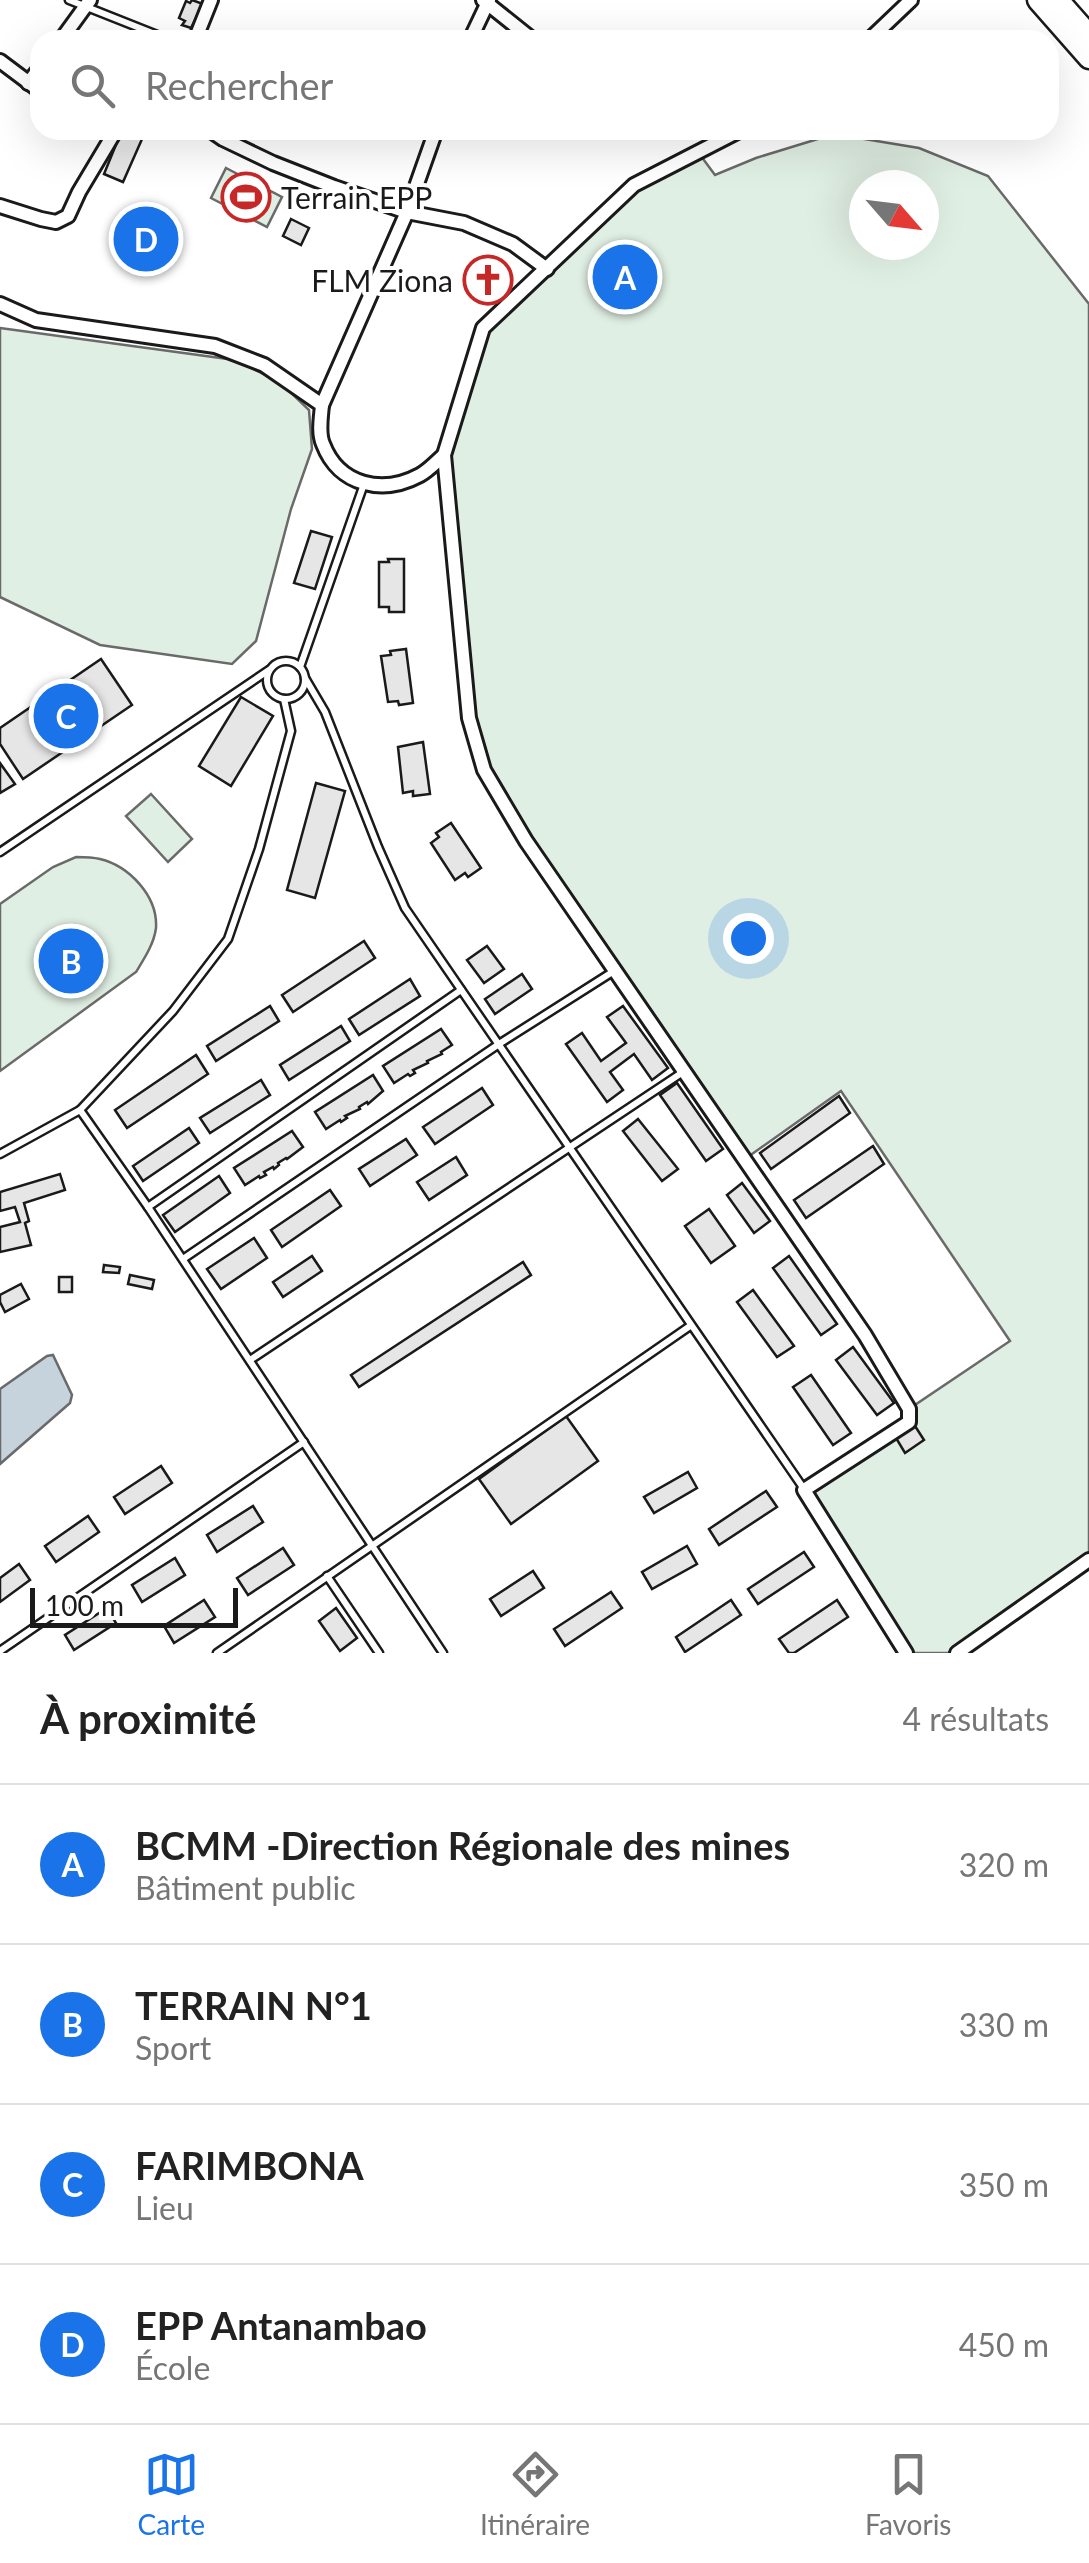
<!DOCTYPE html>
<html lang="fr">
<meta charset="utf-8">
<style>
body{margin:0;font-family:Lato,sans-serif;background:#f2f2f2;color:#222}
.compass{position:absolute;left:849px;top:170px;width:90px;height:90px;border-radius:50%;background:#fff;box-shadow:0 10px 40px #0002;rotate:118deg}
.scale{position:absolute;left:30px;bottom:25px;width:208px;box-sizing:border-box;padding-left:10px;border:5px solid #1a1a1a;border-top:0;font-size:28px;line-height:35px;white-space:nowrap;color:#1a1a1a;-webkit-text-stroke:8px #fff;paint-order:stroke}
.you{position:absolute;left:748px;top:938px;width:35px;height:35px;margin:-25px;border:8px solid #fff;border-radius:50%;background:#1a73e8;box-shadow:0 0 0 15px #1a73e833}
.badge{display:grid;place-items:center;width:65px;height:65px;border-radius:50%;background:#1a73e8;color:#fff;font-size:32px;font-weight:700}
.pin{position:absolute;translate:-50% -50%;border:5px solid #fff;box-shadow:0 2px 10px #0006}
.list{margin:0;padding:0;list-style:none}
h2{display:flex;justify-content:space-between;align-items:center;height:130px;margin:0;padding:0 40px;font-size:42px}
h2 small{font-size:32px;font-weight:400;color:#767676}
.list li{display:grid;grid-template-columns:65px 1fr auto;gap:30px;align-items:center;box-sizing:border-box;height:160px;padding:0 40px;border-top:2px solid #e0e0e0}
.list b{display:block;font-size:38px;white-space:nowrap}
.list p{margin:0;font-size:32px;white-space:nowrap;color:#767676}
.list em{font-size:32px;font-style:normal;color:#767676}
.icon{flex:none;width:55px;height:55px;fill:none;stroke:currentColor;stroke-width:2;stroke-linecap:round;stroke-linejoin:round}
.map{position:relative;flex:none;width:1089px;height:1653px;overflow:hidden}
.search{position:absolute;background:#fff;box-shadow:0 10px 40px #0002;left:30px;right:30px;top:30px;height:110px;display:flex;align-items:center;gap:25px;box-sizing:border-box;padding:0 35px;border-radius:30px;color:#767676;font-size:38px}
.sheet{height:770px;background:#fff}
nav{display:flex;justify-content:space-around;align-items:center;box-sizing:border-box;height:140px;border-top:2px solid #e0e0e0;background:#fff;font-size:28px;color:#767676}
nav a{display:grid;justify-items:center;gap:5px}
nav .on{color:#1a73e8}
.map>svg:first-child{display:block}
.green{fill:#e0efe3;stroke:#6a6a6a;stroke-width:2.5;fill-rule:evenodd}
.water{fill:#c6d2dc;stroke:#6a6a6a;stroke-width:2.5}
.building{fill:#e6e6e6;stroke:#1a1a1a;stroke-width:2.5}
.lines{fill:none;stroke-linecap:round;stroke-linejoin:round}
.service-casing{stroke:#1a1a1a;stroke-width:11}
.minor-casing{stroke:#1a1a1a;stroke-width:18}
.primary-casing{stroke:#1a1a1a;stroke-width:25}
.service{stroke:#fff;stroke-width:6}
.minor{stroke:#fff;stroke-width:12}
.primary{stroke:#fff;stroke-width:20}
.labels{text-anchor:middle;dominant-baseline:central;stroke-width:8;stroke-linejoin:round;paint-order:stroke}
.poi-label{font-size:30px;fill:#1a1a1a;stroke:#fff;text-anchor:start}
</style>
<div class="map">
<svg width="1089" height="1653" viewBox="0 0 1089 1653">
<rect width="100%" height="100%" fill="#fff"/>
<g class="green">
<path d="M 834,134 L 919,148 L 988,176 L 1089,304 L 1089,1560 L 957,1653 L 906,1653 L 804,1490 L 909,1422 L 909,1409 L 1010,1341 L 841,1091 L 745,1159 L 484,770 L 469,718 L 444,455 L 483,328 L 634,185 L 698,152 L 715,175 L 756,158 ZM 864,185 L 924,185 L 924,245 L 864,245 Z"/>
<path d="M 226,168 L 282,197 L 267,227 L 211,198 Z"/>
<path d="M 0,328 L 235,360 L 280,382 L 309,410 L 312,449 L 291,509 L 256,641 L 232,664 L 100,645 L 0,597 Z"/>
<path d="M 151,794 L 192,839 L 168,862 L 126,816 Z"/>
<path d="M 76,857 C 84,857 92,857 100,859 C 129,866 158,896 156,928 C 154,944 144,959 136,972 L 0,1071 L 0,904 L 53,867 Z"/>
</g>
<path class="water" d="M 53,1355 L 72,1395 L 70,1403 L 0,1464 L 0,1389 L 47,1356 Z"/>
<g class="building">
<path d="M 192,0 L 203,4 L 191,28 L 182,25 L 185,21 L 179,18 L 186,1 L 190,3 Z"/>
<path d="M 122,130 L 146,130 L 123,182 L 104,174 Z"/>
<path d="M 125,219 L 175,239 L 167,258 L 118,239 Z"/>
<path d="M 291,219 L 309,228 L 301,245 L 283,236 Z"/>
<path d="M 311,531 L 332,537 L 315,589 L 294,583 Z"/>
<path d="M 388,559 L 404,559 L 404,612 L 389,612 L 389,607 L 379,607 L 379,562 L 389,562 Z"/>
<path d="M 406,649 L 413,703 L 399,705 L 398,701 L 388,702 L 381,656 L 391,655 L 390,651 Z"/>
<path d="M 101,659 L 132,705 L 23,779 L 0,744 L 0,728 Z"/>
<path d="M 241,697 L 273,716 L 231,786 L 199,766 Z"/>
<path d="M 423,742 L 430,794 L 413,796 L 413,791 L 403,793 L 398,747 Z"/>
<path d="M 0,763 L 15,784 L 0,793 Z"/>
<path d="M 316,783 L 345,791 L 315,898 L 287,890 Z"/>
<path d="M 451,823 L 481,868 L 468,877 L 465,873 L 455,880 L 431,843 L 439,837 L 436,833 Z"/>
<path d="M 364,941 L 375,958 L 293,1012 L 282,995 Z"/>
<path d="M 487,946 L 504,969 L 484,983 L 467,960 Z"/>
<path d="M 522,974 L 532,989 L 495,1014 L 485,999 Z"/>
<path d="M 410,979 L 420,996 L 359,1035 L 349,1019 Z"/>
<path d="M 270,1006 L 279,1021 L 216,1061 L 207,1046 Z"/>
<path d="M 623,1006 L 668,1068 L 652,1080 L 634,1054 L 610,1072 L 623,1090 L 607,1102 L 566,1044 L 582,1033 L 601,1061 L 626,1043 L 607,1017 Z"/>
<path d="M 341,1026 L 350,1041 L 289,1080 L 280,1065 Z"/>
<path d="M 441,1029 L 452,1045 L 441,1052 L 442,1054 L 427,1061 L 428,1063 L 413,1070 L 415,1073 L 410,1076 L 408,1074 L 394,1083 L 383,1066 Z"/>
<path d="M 196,1055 L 208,1074 L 127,1128 L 115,1110 Z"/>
<path d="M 373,1075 L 383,1091 L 368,1104 L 367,1102 L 359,1107 L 360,1109 L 345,1116 L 347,1118 L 341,1122 L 340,1120 L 326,1129 L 315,1112 Z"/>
<path d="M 261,1080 L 270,1095 L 210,1133 L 200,1118 Z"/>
<path d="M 677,1083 L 723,1149 L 706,1161 L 660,1095 Z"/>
<path d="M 482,1088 L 493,1105 L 435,1144 L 423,1127 Z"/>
<path d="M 839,1096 L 850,1113 L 771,1169 L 760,1153 Z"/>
<path d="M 638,1119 L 678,1169 L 662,1181 L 623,1131 Z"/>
<path d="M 189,1128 L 199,1143 L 143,1181 L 133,1166 Z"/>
<path d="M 292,1131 L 303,1147 L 287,1159 L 286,1158 L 278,1163 L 279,1165 L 274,1169 L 273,1167 L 264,1172 L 266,1175 L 260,1178 L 259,1176 L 245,1185 L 234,1168 Z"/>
<path d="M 406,1139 L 417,1155 L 370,1186 L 359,1169 Z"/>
<path d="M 873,1146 L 884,1164 L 806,1218 L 794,1200 Z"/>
<path d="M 456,1157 L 467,1175 L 429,1200 L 417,1182 Z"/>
<path d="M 60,1174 L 65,1190 L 24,1203 L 29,1221 L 25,1223 L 31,1245 L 0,1252 L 0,1227 L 20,1222 L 15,1207 L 0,1211 L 0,1192 Z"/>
<path d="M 219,1176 L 230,1193 L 175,1232 L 163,1215 Z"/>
<path d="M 742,1183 L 770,1221 L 754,1233 L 727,1195 Z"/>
<path d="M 330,1190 L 341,1206 L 282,1247 L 271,1230 Z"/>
<path d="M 709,1209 L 735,1246 L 711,1263 L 685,1226 Z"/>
<path d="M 254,1238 L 267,1258 L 221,1289 L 207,1269 Z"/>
<path d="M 312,1256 L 322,1271 L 283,1297 L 273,1282 Z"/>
<path d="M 789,1256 L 837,1324 L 821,1335 L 773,1268 Z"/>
<path d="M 523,1262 L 531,1275 L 359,1387 L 351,1375 Z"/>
<path d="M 104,1265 L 120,1267 L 119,1273 L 103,1272 Z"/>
<path d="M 130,1275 L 154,1280 L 152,1289 L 128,1284 Z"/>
<rect x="59" y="1277" width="13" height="15"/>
<path d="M 21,1284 L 29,1299 L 5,1312 L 0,1302 L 0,1295 Z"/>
<path d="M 753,1290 L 794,1346 L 777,1357 L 737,1302 Z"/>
<path d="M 853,1347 L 894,1403 L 877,1415 L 836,1360 Z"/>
<path d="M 811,1375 L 851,1433 L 833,1445 L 793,1387 Z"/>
<path d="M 566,1416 L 598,1461 L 511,1524 L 479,1479 Z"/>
<path d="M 915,1426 L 924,1440 L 905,1453 L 896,1438 Z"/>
<path d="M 161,1466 L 172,1483 L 125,1514 L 114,1497 Z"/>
<path d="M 688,1472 L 697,1488 L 654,1513 L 644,1497 Z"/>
<path d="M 766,1491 L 777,1507 L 719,1545 L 709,1529 Z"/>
<path d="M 253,1506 L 263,1522 L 217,1552 L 207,1535 Z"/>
<path d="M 88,1516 L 99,1532 L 56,1562 L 45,1546 Z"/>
<path d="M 687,1546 L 697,1564 L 652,1589 L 642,1572 Z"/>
<path d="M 283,1548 L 294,1565 L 248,1595 L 237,1578 Z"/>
<path d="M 804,1552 L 814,1567 L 758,1604 L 748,1589 Z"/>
<path d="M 175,1558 L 185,1575 L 142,1602 L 132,1585 Z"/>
<path d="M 19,1564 L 30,1580 L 0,1602 L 0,1578 Z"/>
<path d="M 533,1571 L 544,1588 L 501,1616 L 490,1599 Z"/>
<path d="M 611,1592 L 622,1608 L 565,1646 L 554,1629 Z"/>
<path d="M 204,1600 L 215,1617 L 174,1643 L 164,1626 Z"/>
<path d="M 731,1600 L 741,1615 L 685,1652 L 676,1637 Z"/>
<path d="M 837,1600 L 848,1617 L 794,1653 L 789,1653 L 779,1639 Z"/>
<path d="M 107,1608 L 116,1623 L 74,1650 L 65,1635 Z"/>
<path d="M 336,1608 L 357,1638 L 340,1651 L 319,1621 Z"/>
</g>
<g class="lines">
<g class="service-casing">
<g id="service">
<path d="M 69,0 L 170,40"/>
<circle cx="286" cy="680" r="19"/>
<path d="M 300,667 L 364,484"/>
<path d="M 305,678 L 325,712 L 378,847 L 405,908 L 804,1489"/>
<path d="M 0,852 L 269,670"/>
<path d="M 80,1110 L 148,1207 L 443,1653"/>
<path d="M 0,1154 L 80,1110 L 173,1011 L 228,939 L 259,849 L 291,731 L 284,699"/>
<path d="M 148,1207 L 461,990"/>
<path d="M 183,1259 L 499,1044 L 614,971"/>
<path d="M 250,1360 L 683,1072"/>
<path d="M 327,1576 L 379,1653"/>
<path d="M 0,1651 L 304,1442"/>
<path d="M 217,1653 L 690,1326"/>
</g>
</g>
<g class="minor-casing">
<g id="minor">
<path d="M 483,0 L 533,40"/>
<path d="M 61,40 L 90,0"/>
<path d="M 195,40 L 211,0"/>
<path d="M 470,40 L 489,0"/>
<path d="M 869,40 L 911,0"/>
<path d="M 0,61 L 40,91"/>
<path d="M 28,83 L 40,68"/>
<path d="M 210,130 L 223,139 L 273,163 L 334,187 L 407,212 L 464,223 L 513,244 L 547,269"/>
<path d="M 741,130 L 634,185 L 483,328 L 444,455 L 469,718 L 484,770 L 526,841 L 865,1335 L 909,1409 L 909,1422 L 804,1490 L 906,1653"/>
<path d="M 0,206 L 41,219 L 56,222 L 68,216 L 79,192 L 116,130"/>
<path d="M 0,304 L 36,320 L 215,346 L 264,365 L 322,405 C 321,417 318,433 323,444 C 339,486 383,495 420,475 C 429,470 436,462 444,455"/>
<path d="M 322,405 L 407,212 L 436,130"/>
<path d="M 957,1653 L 1089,1560"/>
</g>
</g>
<g class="primary-casing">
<g id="primary">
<path d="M 1038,0 L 1089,58"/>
<path d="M 1058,0 L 1089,35"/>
</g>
</g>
<use href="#service" class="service"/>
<use href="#minor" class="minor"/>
<use href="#primary" class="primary"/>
</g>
<defs>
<g id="stadium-ring" transform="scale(2.5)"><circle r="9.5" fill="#fff" stroke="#c62828" stroke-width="1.5"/><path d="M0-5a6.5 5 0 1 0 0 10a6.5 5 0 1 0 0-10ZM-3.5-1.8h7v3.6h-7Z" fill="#c62828"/></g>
<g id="church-ring" transform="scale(2.5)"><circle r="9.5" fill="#fff" stroke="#c62828" stroke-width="1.5"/><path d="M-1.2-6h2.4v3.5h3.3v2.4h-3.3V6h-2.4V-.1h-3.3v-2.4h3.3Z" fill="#c62828"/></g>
</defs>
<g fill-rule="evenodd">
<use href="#stadium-ring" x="246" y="197"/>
<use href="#church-ring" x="488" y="280"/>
</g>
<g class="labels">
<g class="poi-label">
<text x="281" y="197">Terrain EPP</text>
<text x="453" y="280" text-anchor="end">FLM Ziona</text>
</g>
</g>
</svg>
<svg class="compass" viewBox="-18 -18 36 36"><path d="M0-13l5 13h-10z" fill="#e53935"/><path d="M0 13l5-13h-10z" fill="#767676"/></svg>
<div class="scale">100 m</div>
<div class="you"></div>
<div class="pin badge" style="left:625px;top:277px">A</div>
<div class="pin badge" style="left:71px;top:961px">B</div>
<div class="pin badge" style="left:66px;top:716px">C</div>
<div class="pin badge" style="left:146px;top:239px">D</div>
<div class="search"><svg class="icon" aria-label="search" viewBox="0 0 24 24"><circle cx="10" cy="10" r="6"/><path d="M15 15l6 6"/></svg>Rechercher</div>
</div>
<section class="sheet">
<h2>À proximité<small>4 résultats</small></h2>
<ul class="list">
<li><span class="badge">A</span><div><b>BCMM -Direction Régionale des mines</b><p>Bâtiment public</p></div><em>320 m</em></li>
<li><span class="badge">B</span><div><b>TERRAIN N°1</b><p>Sport</p></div><em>330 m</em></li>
<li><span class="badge">C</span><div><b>FARIMBONA</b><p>Lieu</p></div><em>350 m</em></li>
<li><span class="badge">D</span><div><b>EPP Antanambao</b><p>École</p></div><em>450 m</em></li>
</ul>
</section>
<nav>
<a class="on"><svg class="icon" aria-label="map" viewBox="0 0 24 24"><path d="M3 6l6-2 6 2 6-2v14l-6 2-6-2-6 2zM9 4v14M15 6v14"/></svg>Carte</a>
<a><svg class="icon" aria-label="directions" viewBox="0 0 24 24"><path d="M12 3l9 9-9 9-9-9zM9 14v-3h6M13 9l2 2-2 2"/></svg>Itinéraire</a>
<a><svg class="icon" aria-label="saved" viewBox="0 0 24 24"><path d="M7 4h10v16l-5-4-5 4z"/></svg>Favoris</a>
</nav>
